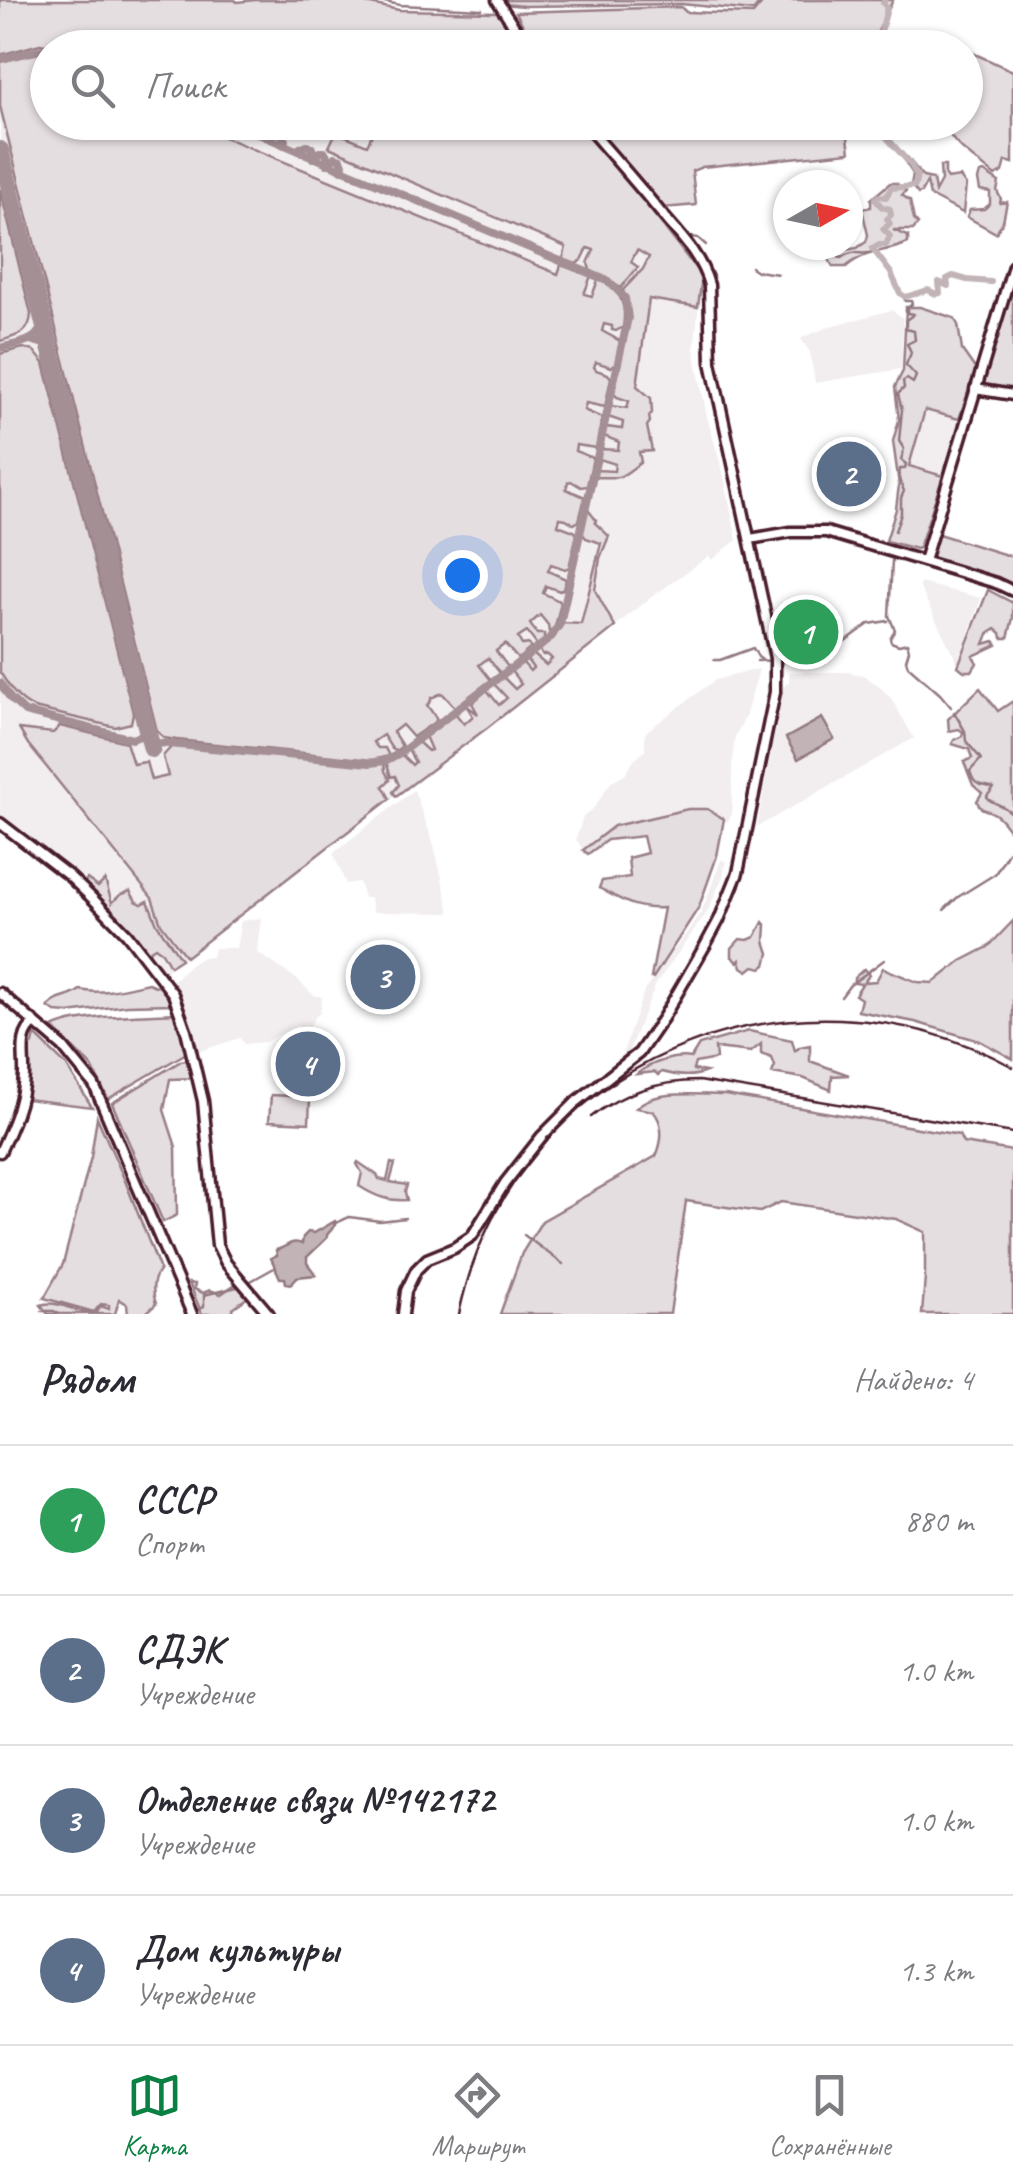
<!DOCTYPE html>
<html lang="ru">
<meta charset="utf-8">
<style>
body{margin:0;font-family:Caveat,sans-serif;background:#f2f2f3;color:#2b2b33}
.compass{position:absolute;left:773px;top:170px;width:90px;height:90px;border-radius:50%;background:#fff;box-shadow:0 2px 8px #0004;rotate:81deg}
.you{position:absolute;left:462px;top:575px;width:35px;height:35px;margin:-25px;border:8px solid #fff;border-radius:50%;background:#1a73e8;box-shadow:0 0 0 15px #1a73e833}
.badge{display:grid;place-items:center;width:65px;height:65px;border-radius:50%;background:#0b8043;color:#fff;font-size:32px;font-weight:700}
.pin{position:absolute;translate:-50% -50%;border:5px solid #fff;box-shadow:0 2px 10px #0006}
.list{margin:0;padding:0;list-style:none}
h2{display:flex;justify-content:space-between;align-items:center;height:130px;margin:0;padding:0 40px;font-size:42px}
h2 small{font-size:32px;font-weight:400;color:#7c7c81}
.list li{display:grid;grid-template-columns:65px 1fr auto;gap:30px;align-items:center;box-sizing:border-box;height:150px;padding:0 40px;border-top:2px solid #e1e1e2}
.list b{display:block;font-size:38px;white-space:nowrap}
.list p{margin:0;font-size:32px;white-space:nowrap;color:#7c7c81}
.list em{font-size:32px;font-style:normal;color:#7c7c81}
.icon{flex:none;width:55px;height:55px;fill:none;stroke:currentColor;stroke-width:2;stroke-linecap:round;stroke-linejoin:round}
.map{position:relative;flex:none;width:1013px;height:1314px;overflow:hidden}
.search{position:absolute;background:#fff;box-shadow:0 2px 8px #0004;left:30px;right:30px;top:30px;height:110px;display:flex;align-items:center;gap:25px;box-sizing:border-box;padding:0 35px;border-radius:55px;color:#7c7c81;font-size:38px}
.sheet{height:730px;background:#fff}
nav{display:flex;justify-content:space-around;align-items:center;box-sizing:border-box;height:140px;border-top:2px solid #e1e1e2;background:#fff;font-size:28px;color:#7c7c81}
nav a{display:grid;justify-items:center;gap:5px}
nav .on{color:#0b8043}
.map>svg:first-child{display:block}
.built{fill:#f2eeef}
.green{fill:#e5dee0;stroke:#987e86;stroke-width:2.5}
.water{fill:#c1b3b6;stroke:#91787e;stroke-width:2.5}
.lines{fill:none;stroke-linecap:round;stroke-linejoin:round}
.stream{stroke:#91787e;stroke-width:2.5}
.river{stroke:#c1b3b6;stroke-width:6}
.taxiway{stroke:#a48f95;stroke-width:8}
.runway{stroke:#a48f95;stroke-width:18}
.secondary-casing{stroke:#4a1f2b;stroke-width:15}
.secondary{stroke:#fff;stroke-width:8}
.rail{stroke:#4a1f2b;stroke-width:2.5}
</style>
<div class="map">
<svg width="1013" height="1314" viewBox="0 0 1013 1314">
<rect width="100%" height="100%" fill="#fff"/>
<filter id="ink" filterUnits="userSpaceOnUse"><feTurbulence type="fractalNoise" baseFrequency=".01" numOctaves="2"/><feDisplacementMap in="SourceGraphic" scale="20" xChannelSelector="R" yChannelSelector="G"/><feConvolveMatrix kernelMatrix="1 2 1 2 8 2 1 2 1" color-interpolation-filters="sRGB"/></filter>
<g filter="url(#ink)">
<g class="built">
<path d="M 0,0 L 235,0 L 237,2 L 255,0 L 351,0 L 399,10 L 496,12 L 505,20 L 523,47 L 48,48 L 48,122 L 578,123 L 702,277 L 694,349 L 707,417 L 723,472 L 737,540 L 712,560 L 709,556 L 653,596 L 487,728 L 377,809 L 229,925 L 163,973 L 126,928 L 79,880 L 46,853 L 47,849 L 42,850 L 0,818 Z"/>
<path d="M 892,310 L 903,318 L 901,369 L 815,383 L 810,352 L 801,339 L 803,337 L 831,326 Z"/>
<path d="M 925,409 L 959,419 L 943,477 L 909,467 Z"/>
<path d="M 920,583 L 981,598 L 958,664 L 919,586 Z"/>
<path d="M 759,669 L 745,718 L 735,736 L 732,766 L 732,813 L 728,822 L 707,809 L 692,811 L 614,826 L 583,850 L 576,839 L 583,817 L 593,809 L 611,782 L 625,775 L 634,760 L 645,751 L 645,735 L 647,731 L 715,680 Z"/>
<path d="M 789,672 L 846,672 L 863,675 L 878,685 L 891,698 L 914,738 L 757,827 L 783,687 L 789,682 Z"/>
<path d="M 414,790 L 434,845 L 450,913 L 373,912 L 370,898 L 364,898 L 359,882 L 346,884 L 333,853 Z"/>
<path d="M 721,860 L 726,861 L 723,876 L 708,911 L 656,984 L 626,1057 L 622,1055 L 644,991 L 701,913 Z"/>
<path d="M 261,918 L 258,953 L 298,980 L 313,995 L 322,997 L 320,1013 L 315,1017 L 308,1029 L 295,1026 L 265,1042 L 244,1044 L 240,1038 L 194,1053 L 181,1002 L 172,982 L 187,967 L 202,957 L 212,957 L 214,948 L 236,948 L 241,921 Z"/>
</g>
<g class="green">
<path d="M 0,0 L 235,0 L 237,2 L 255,0 L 351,0 L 399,10 L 496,12 L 505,20 L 523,47 L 62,48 L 40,44 L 0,55 Z"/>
<path d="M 500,0 L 762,0 L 753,11 L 681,4 L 524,6 L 503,4 Z"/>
<path d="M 765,0 L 893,0 L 870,48 L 534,47 L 516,12 L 681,7 L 686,12 L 753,14 Z"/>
<path d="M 47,50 L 48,122 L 192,123 L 192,124 L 558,274 L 561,265 L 591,276 L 584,294 L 592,296 L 598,280 C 620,287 627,305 623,327 L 616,331 L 612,330 L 612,326 L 604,324 L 602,331 L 620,341 L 615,364 L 611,367 L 596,362 L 594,367 L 596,370 L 608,374 L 611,378 L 605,407 L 586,403 L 584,410 L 602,418 L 596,448 L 576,445 L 575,451 L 593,458 L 587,486 L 581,487 L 571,481 L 568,482 L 566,489 L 585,497 L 579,521 L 574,524 L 566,519 L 560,518 L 558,525 L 574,531 L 577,534 L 569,567 L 565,569 L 551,564 L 548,571 L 566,579 L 564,588 L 560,591 L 546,586 L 543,593 L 561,602 L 555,627 L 549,632 L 548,625 L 540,615 L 530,624 L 537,634 L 544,634 L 544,640 L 537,645 L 527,632 L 518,638 L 522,645 L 528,644 L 531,648 L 518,659 L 505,644 L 496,651 L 508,667 L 500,673 L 488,658 L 479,665 L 491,680 L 455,707 L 442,693 L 431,698 L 431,701 L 427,705 L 436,718 L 436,721 L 413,737 L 402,725 L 393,732 L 402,746 L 396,751 L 392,749 L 383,735 L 373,742 L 378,748 L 385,748 L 389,756 L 372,760 L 177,740 L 164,738 L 157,731 L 0,106 L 0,62 Z"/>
<path d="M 966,50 L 1013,71 L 1013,163 L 1006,161 L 1003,172 L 995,176 C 972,155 959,153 942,123 L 966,122 Z"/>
<path d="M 370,123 L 578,123 L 616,164 L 702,277 L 698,307 L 649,299 L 637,386 L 651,398 L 652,413 L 649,416 L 650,422 L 647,426 L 652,451 L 639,452 L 641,462 C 619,479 623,478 595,477 L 596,470 L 614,471 L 615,464 L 599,459 L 601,449 L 618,450 L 619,442 L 604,436 L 606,427 L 622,429 L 623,422 L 608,417 L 611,406 L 627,408 L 629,401 L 617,397 L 613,393 L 630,313 L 623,290 L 643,269 L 649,257 L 637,250 L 631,262 L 638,267 L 621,288 L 590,270 L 588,263 L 594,250 L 588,248 L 582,260 L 576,264 L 563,259 L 566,247 L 329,147 L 336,132 L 367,145 L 376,126 Z"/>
<path d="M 588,123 L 846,123 L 850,152 L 702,167 L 692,171 L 696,205 L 663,208 Z"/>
<path d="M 908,158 L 923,177 L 933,179 L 935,192 L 941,181 L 940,166 L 945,166 L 945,176 L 947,179 L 960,177 L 966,185 L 963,213 L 930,196 L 927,182 L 921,193 L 918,194 L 911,185 L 913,174 L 906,163 Z"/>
<path d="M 984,172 L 999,182 L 997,191 L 1001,199 L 1000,203 L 1007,202 L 1003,221 L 996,233 L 967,217 L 970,210 L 984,209 L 990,204 L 990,192 L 980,190 L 978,180 L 980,173 Z"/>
<path d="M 890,183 L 896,183 L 906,191 L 902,195 L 910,201 L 914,220 L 918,224 L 913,230 L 893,230 L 908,236 L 908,243 C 886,253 867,249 846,267 L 833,267 L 828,257 L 828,253 L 857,248 L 866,242 L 868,235 L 862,209 L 871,207 L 871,199 Z"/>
<path d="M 0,189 L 31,314 C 30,334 17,336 0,341 Z"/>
<path d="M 1013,276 L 1013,392 L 986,388 L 981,384 Z"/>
<path d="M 906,307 L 920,307 L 954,318 L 958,325 L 962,350 L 976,370 L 959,419 L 925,410 L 909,466 L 943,476 L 919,548 L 916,549 L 886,541 L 896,509 L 899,485 L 893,441 L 899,420 L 895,387 L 903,371 Z"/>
<path d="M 23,348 L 34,351 L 44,363 L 133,713 L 131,723 L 115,727 L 34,708 C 17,700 10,688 0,672 L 0,354 Z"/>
<path d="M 589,511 L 596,520 L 595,523 L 609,536 L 600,558 L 595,590 L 615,627 L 487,728 L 396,796 L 393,792 L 399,785 L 395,776 L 391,777 L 386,762 L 401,754 L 412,765 L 415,762 L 408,750 L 418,742 L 428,751 L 431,750 L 425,736 L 455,713 L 464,724 L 473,716 L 466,705 L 478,714 L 472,703 L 487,690 L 499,705 L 507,698 L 494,684 L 503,677 L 515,689 L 521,684 L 511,671 L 523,663 L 530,671 L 533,668 L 527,660 L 533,654 L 546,665 L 552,659 L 548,655 L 542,655 L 540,650 L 554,638 L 563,623 L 581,624 L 601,543 L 586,538 L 582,533 L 587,512 Z"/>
<path d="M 935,533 L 1013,557 L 1013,585 L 998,578 L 928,556 Z"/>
<path d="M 988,590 L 1013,603 L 1013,618 L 1008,638 L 1002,638 L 1001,633 L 996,629 L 988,634 L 984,644 L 995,641 L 997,645 L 973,656 L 977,663 L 972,671 L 964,671 L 958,666 Z"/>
<path d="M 980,688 L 998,711 L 1013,701 L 1013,834 C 1007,828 1001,816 993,813 C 984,808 981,812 977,801 L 982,793 L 973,785 L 964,762 L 972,758 L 969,749 L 952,744 L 954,740 L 962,736 L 963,732 L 959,729 L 949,731 L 948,719 Z"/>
<path d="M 60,726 L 126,742 L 133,764 L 146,762 L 151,780 L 168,776 L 163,756 L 173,745 L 361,764 L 384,763 L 385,771 L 390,780 L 383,786 L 390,799 L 186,957 L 161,924 L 152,898 L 28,744 L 19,729 L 53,733 Z"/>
<path d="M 688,809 L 707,809 L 724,819 L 717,856 L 699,907 L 653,978 L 651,978 L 664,908 C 636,910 623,901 599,888 L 602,881 L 630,877 L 628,858 L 647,853 L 643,836 L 607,840 L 588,854 L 583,850 L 614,826 Z"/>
<path d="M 87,879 L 98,887 L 105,880 L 112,903 L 120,895 L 130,891 L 136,901 L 142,904 L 148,901 L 157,924 L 181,959 L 170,966 L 162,952 L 155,947 L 146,953 L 126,928 L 83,885 Z"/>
<path d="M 1013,921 L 1013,1059 L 980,1041 L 915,1022 L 858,1011 L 861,999 L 855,995 L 862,984 L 854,983 L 854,978 L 864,969 L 869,975 L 864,982 L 876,981 L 883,968 L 917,982 L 933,983 L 961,961 L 988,947 Z"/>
<path d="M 763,922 L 766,925 L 765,941 L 769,953 L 766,965 L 762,968 L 754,966 L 748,971 L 742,967 L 740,960 L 738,962 L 732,957 L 732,948 L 740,939 L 748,940 L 755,937 Z"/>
<path d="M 148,983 L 155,986 L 162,983 L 174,1004 L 127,1005 L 69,1013 L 55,1012 L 48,1007 C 57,996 69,999 80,990 C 101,995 126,988 148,983 Z"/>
<path d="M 176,1013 L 188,1052 L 108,1099 L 92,1067 L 53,1028 C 76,1015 147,1015 176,1013 Z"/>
<path d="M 749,1031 L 792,1040 L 795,1051 L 800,1047 L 810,1045 L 810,1061 L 849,1075 L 832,1076 L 831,1090 L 803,1078 L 772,1073 L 775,1066 L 772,1058 L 761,1054 L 761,1044 L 751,1052 L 715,1048 L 716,1059 L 695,1063 L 693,1070 L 706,1072 C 691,1078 677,1076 662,1072 L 658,1075 L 655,1072 L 637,1074 C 650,1063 674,1055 691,1058 L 699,1045 Z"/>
<path d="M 35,1035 L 66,1065 L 92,1107 L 26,1099 L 28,1049 L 33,1044 Z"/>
<path d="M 191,1059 L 195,1078 L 170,1079 L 164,1110 L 176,1147 L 177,1215 L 163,1222 L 112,1103 L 181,1061 Z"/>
<path d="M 271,1095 L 310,1097 L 309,1123 L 269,1121 Z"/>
<path d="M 725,1095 L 959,1135 L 963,1143 L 1013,1151 L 1013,1314 L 922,1314 L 925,1278 L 925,1232 L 896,1219 L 781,1202 L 760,1212 L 686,1201 L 670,1314 L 500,1314 L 522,1253 L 542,1221 L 656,1156 C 663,1141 664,1123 653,1111 L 636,1108 C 654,1089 699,1095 725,1095 Z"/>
<path d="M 97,1117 L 126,1183 L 160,1270 C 151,1280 152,1292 156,1304 L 145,1314 L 128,1314 L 127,1304 L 119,1299 L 115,1314 L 48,1314 L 41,1305 C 58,1299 78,1314 96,1314 L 101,1306 L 109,1309 L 109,1305 L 101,1304 L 94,1312 L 44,1298 L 63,1264 L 91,1157 Z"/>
<path d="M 358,1162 L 377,1175 L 379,1179 L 387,1181 L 391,1163 L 395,1164 L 390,1182 L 407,1185 L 405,1192 L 407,1200 C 388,1201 376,1197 359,1186 L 362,1173 L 357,1164 Z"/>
<path d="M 189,1283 L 195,1284 L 194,1289 L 203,1293 L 210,1290 L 221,1294 L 237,1283 L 248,1297 L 233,1308 L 234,1314 L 202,1314 Z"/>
</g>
<g class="water">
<path d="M 822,718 L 834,739 L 798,759 L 786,738 Z"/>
<path d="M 335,1221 L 336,1224 L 327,1235 L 327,1238 L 307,1257 L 307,1263 L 316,1275 L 297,1277 L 291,1284 L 286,1283 L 285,1278 L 280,1278 L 271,1258 L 277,1255 L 276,1250 C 287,1248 290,1239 302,1244 L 303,1237 L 308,1232 L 314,1233 Z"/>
</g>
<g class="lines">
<g class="stream">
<path d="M 374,0 L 400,5 L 482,9"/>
<path d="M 691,237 L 698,238 L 706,245"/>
<path d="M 830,258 L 836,256 L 841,258 C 857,247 861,258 874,251"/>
<path d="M 751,267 L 757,271 L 778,274"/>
<path d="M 895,531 L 901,514 L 901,498 L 904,491 L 899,479 L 900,469 L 905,469 L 906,464 L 901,460 L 904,449 L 899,441 L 902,410 L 898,394 L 904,388 L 903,381 L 907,379 L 913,383 L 916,376 L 906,365 C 910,352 914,356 907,344 L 915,340 L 914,331 L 906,329 L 906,320 L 914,314 L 907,313 L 907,309 L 912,304 L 911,301 L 905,301 L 905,297"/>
<path d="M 892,561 L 889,616 L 895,630 L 890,638 L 891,642 L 899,645 L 907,643 L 909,650 L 906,660 L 908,666 L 940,694 L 951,707"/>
<path d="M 714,660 L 720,660 L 753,648 L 758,657 L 761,659"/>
<path d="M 757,661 L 781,660 L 823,652 L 847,640 L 869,624 L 888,621"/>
<path d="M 954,712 L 965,731 L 966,741 L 981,759 L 970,771 C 975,788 980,783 994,788 L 987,796 L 988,799 C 996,805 1007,806 1013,815"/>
<path d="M 944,910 L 958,897 L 995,874 L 1013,844"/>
<path d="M 841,997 L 850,985 L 884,960"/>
<path d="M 334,1224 L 349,1217 L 380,1221 L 405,1218"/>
<path d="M 524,1235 L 563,1264"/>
<path d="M 249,1282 L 276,1267"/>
<path d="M 42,1311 L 54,1311 L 59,1314"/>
<path d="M 198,1311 L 204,1306 L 204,1295 L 237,1287"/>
</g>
<g class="river">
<path d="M 878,48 L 883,38 L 881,32 L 887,8 L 883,3 L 885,0"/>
<path d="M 873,122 L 911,165 L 917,176 L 915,186 L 891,188 L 886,197 L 879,196 L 875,199 L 882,207 L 890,209 L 891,215 L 887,219 L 890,224 L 883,229 L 890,236 L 886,245 L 879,245 L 872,248 L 891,273 L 900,293 L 905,297 L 928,290 L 936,294 L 940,293 L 939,282 L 948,286 L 947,279 L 953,276 L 967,280 L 991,282"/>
</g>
<g class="taxiway">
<path d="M 0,59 L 49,48"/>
<path d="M 265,137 L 271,122"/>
<path d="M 270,139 L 274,133 L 280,133 L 285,140 L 284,145"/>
<path d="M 300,148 L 307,145 L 312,148 L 313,158"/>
<path d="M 315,156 L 319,152 L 325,152 L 328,157 L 327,164"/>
<path d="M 328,162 L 335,157 L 341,159 L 343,164 L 342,170"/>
<path d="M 30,340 L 44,344 L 51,353"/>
<path d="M 0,348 C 19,343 40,343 43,320"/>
<path d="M 0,683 L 10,698 L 25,712 L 132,739 L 142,735 L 146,725"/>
<path d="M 149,738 L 158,743 L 370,763 L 385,761 L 400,753 L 548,640 L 560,624 L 628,318 L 625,298 L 608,281 L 230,122"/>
</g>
<path class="runway" d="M 0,150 L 152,749"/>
<g class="secondary-casing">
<g id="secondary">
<path d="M 497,0 L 528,48"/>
<path d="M 975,389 L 1013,395"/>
<path d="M 750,539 L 791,532 L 826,532 L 996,583 L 1013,591"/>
<path d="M 924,561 L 1013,266"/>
<path d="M 0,823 L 69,876 L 92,898 L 127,934 L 173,994 L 186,1030 L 203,1101 L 217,1245 L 226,1263 L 269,1314"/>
<path d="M 0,993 L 63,1047 L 94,1085 L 192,1314"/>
<path d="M 0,1152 C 11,1128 23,1102 24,1075 C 25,1056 18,1035 35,1023"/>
<path d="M 403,1314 L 406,1291 L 416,1270 L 427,1259 L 454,1248 L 472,1236 L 505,1183 L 542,1136 L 575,1103 L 639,1053 L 663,1018 L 706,944 L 719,920 L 738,873 L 775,692 L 775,658 L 711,362 L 709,285 C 701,256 680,235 661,213 C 636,182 609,152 583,122"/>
</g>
</g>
<use href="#secondary" class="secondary"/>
<g class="rail">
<path d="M 591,1117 C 623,1092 659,1081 699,1081 L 1013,1133"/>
<path d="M 459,1314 C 512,1062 790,946 1013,1067"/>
</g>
</g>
</g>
</svg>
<svg class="compass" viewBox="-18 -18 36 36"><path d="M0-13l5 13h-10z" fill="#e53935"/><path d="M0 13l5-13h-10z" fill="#7c7c81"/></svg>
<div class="you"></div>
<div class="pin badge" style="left:806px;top:632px;background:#2e9e5b">1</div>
<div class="pin badge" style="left:849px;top:474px;background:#5c6f8a">2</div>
<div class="pin badge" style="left:383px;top:977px;background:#5c6f8a">3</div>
<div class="pin badge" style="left:308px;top:1064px;background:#5c6f8a">4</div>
<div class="search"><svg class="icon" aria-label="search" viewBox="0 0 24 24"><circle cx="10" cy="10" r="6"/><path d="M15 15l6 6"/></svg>Поиск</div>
</div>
<section class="sheet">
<h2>Рядом<small>Найдено: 4</small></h2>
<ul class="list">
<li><span class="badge" style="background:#2e9e5b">1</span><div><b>СССР</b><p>Спорт</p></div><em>880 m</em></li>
<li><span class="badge" style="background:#5c6f8a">2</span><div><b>СДЭК</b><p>Учреждение</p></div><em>1.0 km</em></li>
<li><span class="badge" style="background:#5c6f8a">3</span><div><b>Отделение связи №142172</b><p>Учреждение</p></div><em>1.0 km</em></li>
<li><span class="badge" style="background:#5c6f8a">4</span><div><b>Дом культуры</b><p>Учреждение</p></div><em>1.3 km</em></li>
</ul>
</section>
<nav>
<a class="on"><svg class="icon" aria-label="map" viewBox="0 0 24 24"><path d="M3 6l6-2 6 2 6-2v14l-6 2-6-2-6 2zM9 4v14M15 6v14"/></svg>Карта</a>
<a><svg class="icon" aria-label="directions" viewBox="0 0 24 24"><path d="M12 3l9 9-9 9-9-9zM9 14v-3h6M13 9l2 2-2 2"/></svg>Маршрут</a>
<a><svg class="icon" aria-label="saved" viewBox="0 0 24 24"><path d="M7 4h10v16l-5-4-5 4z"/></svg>Сохранённые</a>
</nav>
